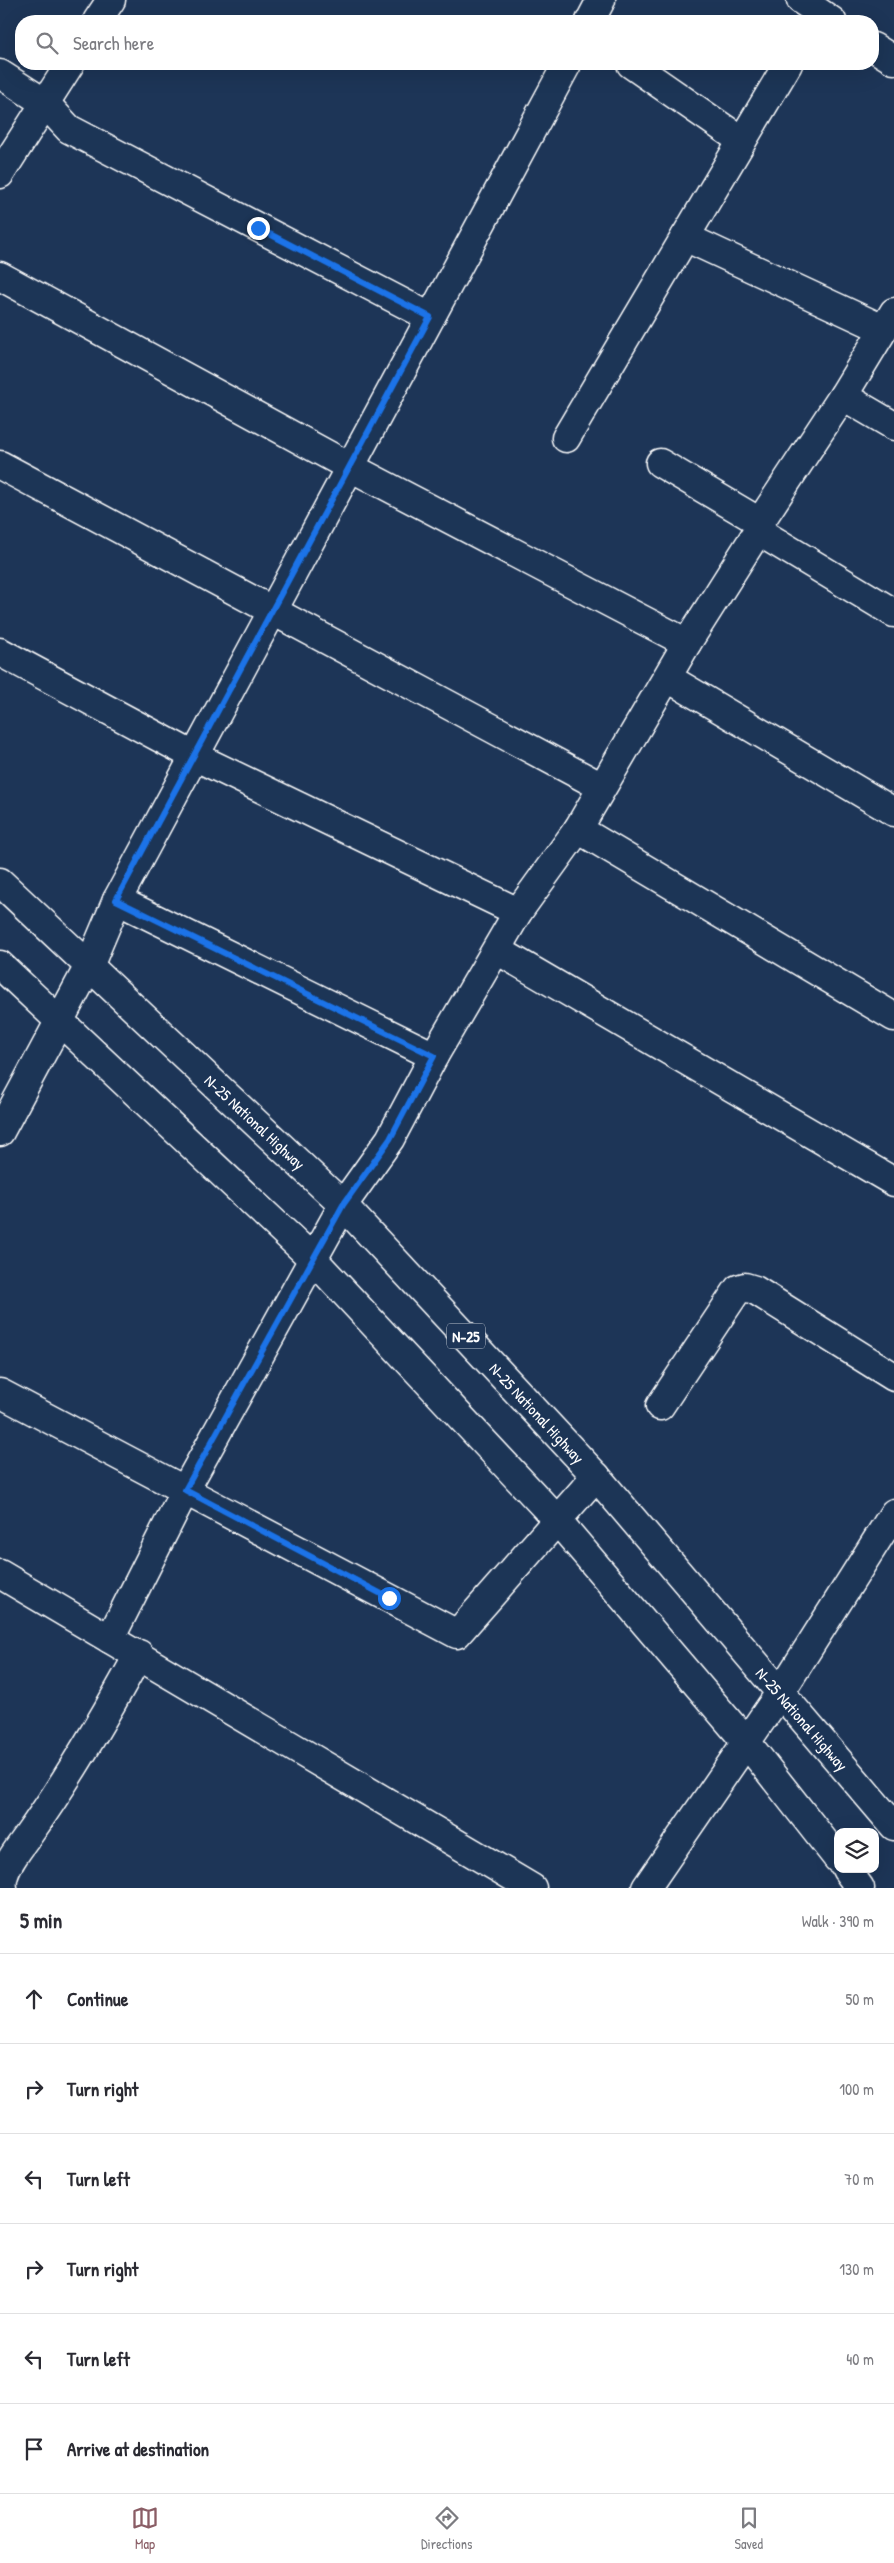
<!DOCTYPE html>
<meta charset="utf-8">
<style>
body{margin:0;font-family:"Patrick Hand",sans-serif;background:#f2f2f3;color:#2b2b33}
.controls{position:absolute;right:15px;bottom:15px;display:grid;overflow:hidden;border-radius:10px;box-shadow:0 5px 20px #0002}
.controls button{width:45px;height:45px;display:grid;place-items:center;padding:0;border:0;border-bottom:1px solid #e1e1e2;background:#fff;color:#2b2b33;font:25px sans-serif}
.stop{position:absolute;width:15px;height:15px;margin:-11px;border:4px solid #1a73e8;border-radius:50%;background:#fff}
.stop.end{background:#1a73e8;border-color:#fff;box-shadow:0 1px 5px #0008}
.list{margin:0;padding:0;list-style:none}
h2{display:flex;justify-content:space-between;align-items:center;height:65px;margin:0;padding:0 20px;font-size:21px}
h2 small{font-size:16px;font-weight:400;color:#7c7c81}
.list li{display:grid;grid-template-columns:32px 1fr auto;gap:15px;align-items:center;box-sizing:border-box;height:90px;padding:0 20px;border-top:1px solid #e1e1e2}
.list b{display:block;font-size:19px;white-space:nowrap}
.list em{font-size:16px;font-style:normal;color:#7c7c81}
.icon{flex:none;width:28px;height:28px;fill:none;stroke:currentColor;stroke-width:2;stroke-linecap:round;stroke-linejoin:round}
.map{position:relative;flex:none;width:894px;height:1888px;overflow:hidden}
.search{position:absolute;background:#fff;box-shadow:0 5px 20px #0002;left:15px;right:15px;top:15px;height:55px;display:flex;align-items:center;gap:12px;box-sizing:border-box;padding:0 18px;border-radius:20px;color:#7c7c81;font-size:19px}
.sheet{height:605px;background:#fff}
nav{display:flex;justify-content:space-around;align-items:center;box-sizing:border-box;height:70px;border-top:1px solid #e1e1e2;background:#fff;font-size:14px;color:#7c7c81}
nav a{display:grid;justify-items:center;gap:2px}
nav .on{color:#8a5d65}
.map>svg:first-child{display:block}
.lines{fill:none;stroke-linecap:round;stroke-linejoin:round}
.minor-casing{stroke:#fff;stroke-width:31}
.highway-casing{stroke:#fff;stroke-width:31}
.minor{stroke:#1d3557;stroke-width:28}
.highway{stroke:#1d3557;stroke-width:28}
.route{stroke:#1a73e8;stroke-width:6}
.labels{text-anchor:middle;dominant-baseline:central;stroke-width:4;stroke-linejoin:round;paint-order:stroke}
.shield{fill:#1d3557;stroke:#bbc2cd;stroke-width:1}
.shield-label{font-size:15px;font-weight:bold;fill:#fff}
.street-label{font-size:16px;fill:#fff;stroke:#1d3557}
</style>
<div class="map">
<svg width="894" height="1888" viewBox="0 0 894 1888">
<rect width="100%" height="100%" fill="#1d3557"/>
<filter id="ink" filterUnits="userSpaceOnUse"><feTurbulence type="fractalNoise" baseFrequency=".02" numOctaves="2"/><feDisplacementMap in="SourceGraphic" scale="10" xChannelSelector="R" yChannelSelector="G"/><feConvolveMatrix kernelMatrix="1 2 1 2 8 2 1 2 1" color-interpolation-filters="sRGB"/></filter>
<g filter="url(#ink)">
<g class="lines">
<g class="minor-casing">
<g id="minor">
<path d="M 801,0 L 832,21"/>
<path d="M 97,21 L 111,0"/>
<path d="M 590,21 L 601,0"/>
<path d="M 873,47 L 894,60"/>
<path d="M 631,64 L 742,141 L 788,64"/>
<path d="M 0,74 L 45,103 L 69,129 L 430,317"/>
<path d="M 0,174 L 70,64"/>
<path d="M 685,237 L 883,329"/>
<path d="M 0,276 L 350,467 L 687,643"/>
<path d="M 843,396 L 894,426"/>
<path d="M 566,438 L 742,141"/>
<path d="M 660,463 L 760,522"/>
<path d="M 0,465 L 602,787"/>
<path d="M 758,531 L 894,613"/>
<path d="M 0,652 L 194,756 L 518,912"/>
<path d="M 668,678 L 894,812"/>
<path d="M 578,829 L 894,1017"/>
<path d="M 117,900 L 434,1056"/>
<path d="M 497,950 L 894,1182"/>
<path d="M 0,1132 L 90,964 L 117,900 L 567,64"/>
<path d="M 0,1393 L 457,1634 L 596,1476"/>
<path d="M 660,1406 L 738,1289 L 745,1287 L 755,1290 L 894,1377"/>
<path d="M 0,1574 L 532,1888"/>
<path d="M 110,1639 L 185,1490 L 343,1205 L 390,1139 L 434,1056 L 518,912 L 578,829 L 687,643 L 758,531 L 760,522 L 843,396 L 894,312"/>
<path d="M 3,1888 C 0,1871 17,1851 27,1837 C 69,1778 104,1718 139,1654"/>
<path d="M 646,1888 L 780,1693 L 894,1513"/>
</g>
</g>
<g class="highway-casing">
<g id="highway">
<path d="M 0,882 L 343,1205 L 596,1476 L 894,1826"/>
<path d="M 0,965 L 313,1259 L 557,1520 L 747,1743 L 838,1859"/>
<path d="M 846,1869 L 860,1888"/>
</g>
</g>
<use href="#minor" class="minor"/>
<use href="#highway" class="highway"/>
</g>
</g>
<g class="lines" filter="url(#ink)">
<path class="route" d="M 258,228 L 430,317 L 116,900 L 434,1056 L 390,1139 L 343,1205 L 185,1490 L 389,1598"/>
</g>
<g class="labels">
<rect class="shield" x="447" y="1323.5" width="38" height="25" rx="4"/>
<g class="shield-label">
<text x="466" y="1336">N-25</text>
</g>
<g class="street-label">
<text transform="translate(255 1122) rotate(43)">N-25 National Highway</text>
<text transform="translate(537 1413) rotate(47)">N-25 National Highway</text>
<text transform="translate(802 1719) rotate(49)">N-25 National Highway</text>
</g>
</g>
</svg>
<div class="controls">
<button><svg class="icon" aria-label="layers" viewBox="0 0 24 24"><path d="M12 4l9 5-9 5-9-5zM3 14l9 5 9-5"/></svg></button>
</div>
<div class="stop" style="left:389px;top:1598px"></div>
<div class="stop end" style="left:258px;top:228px"></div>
<div class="search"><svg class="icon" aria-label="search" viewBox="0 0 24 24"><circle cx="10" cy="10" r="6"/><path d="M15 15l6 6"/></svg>Search here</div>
</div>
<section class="sheet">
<h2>5 min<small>Walk · 390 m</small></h2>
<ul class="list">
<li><svg class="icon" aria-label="ahead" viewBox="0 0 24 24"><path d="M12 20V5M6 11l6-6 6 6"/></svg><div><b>Continue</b></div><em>50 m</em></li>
<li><svg class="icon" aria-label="right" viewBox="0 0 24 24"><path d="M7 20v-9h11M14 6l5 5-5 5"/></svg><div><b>Turn right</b></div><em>100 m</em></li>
<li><svg class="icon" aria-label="left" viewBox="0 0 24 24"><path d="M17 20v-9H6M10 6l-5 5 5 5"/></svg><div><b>Turn left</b></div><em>70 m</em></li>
<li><svg class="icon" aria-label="right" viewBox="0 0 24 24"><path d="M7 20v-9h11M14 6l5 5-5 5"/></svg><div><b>Turn right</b></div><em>130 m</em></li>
<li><svg class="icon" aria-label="left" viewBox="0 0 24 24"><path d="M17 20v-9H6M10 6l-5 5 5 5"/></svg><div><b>Turn left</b></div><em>40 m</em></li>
<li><svg class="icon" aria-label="arrive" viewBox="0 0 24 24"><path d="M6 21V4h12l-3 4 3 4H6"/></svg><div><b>Arrive at destination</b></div></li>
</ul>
</section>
<nav>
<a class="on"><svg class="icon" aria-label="map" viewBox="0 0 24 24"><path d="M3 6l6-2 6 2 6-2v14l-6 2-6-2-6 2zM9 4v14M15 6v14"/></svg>Map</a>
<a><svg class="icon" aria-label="directions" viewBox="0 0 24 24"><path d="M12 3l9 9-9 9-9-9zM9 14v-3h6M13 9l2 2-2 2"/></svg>Directions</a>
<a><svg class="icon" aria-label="saved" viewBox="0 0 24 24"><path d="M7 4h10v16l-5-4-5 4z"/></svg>Saved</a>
</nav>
